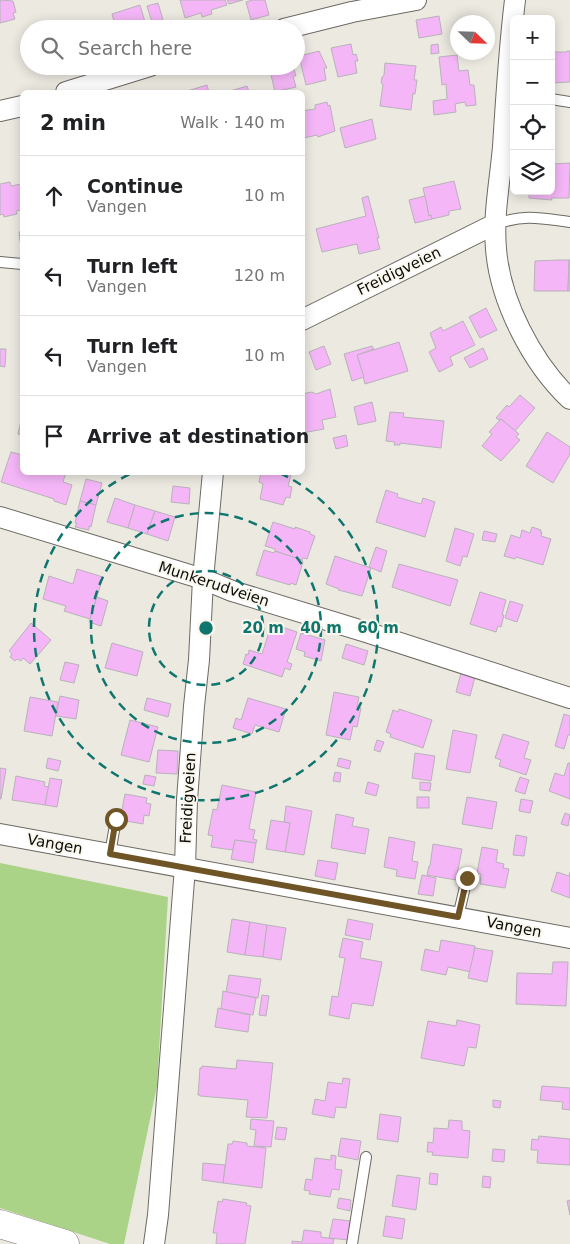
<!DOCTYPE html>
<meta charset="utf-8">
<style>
body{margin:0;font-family:"DejaVu Sans",sans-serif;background:#f6f6f6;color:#202124}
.controls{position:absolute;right:15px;top:15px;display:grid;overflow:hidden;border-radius:8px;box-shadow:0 2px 12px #0003}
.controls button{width:45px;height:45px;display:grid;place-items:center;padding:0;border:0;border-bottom:1px solid #e0e0e0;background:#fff;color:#202124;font:25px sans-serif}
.compass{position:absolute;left:450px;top:15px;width:45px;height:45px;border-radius:50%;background:#fff;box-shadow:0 2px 12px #0003;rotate:113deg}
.stop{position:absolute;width:15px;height:15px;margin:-11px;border:4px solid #6f5426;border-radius:50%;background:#fff}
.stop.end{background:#6f5426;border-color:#fff;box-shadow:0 1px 5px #0008}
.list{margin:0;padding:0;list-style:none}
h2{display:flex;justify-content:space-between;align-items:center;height:65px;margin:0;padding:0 20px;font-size:21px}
h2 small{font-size:16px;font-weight:400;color:#757577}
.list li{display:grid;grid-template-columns:32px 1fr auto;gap:15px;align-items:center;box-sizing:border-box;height:80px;padding:0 20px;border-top:1px solid #e0e0e0}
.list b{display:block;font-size:19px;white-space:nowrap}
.list p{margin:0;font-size:16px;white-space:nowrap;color:#757577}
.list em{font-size:16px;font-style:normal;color:#757577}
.icon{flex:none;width:28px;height:28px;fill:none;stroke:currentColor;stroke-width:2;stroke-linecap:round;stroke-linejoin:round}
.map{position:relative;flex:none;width:570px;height:1244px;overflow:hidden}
.search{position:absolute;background:#fff;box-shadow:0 2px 12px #0003;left:20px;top:20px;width:285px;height:55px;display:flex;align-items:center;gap:12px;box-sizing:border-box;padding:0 18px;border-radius:28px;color:#757577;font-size:19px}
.panel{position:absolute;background:#fff;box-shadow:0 2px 12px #0003;left:20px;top:90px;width:285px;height:385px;border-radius:8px}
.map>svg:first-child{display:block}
.green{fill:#aad387}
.building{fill:#f4b6f7;stroke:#b8b2b9}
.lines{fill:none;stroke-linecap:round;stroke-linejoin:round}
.lane-casing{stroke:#6c6a62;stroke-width:12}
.street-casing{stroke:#6c6a62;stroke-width:22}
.secondary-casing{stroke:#6c6a62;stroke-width:29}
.lane{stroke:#fff;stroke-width:10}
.street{stroke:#fff;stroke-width:20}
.secondary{stroke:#fff;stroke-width:28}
.route{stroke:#6f5426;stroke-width:6}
.ring{fill:none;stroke:#0f766e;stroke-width:2.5;stroke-dasharray:9 6}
.labels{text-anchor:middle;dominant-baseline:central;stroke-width:4;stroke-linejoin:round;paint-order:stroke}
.street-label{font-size:15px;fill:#0d0c09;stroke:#f9f7ee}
.centre{fill:#0f766e;stroke:#f9f7ee;stroke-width:2.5}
.ring-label{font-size:15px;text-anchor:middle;font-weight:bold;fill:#0f766e;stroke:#f9f7ee;stroke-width:4;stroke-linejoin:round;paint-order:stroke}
</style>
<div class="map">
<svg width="570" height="1244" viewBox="0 0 570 1244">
<rect width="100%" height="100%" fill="#ece9e1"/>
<path class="green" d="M 0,863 L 168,897 L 157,1086 L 124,1244 L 110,1244 L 0,1208 Z"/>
<g class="building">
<path d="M 0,0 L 13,1 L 16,12 L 13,13 L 15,19 L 0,23 Z"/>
<path d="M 180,0 L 225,0 L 227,5 L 211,10 L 212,14 L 202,17 L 201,13 L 185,18 Z"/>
<path d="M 227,0 L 243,0 L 229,4 Z"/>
<path d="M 252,0 L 265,0 L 269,15 L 251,20 L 246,2 Z"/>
<path d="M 158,3 L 164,23 L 147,28 L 146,24 L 152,22 L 147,6 Z"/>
<path d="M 140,5 L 147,29 L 116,29 L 112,14 Z"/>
<path d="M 439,16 L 442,34 L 419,38 L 416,20 Z"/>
<path d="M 29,38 L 29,58 L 27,51 L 23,50 L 22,45 L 24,42 L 23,39 Z"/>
<path d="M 351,44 L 353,55 L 356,54 L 358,61 L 355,61 L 357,73 L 338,77 L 331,48 Z"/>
<path d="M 438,44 L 439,53 L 431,54 L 431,45 Z"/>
<path d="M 319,51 L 327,68 L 324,68 L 326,80 L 306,85 L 299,56 Z"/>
<path d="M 567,51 L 570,51 L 570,82 L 552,83 L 551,52 L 567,52 Z"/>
<path d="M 457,55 L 459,71 L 468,70 L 470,85 L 474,85 L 476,105 L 466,106 L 465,102 L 455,104 L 456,112 L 434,115 L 433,101 L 447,99 L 446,84 L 442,85 L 439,57 Z"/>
<path d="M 385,63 L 416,66 L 414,80 L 417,80 L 415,94 L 413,93 L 411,110 L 380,106 L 383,84 L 381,83 L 382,77 L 384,75 Z"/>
<path d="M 269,66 L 291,66 L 291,69 L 294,69 L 296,76 L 293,76 L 296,87 L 275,92 Z"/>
<path d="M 207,85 L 209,92 L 184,92 Z"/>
<path d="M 247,86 L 249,92 L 227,92 Z"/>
<path d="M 327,102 L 328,106 L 330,105 L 335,131 L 318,137 L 317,135 L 304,138 L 302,111 L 315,109 L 315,105 Z"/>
<path d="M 372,119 L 376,139 L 345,148 L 340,128 Z"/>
<path d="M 570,163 L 569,198 L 551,198 L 552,200 L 529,198 L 529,191 L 551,191 L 551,164 Z"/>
<path d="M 454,181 L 461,209 L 449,211 L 449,215 L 432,219 L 431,215 L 429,216 L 423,188 Z"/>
<path d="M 10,182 L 11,186 L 21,184 L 22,210 L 16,211 L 17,214 L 4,217 L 3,214 L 0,215 L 0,184 Z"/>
<path d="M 368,196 L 379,238 L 377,238 L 380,249 L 359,254 L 357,244 L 322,252 L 316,229 L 366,216 L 362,198 Z"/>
<path d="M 425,196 L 429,216 L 431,215 L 432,219 L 415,223 L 409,200 Z"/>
<path d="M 22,231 L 22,248 L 21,248 L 19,232 Z"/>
<path d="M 559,260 L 569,260 L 568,291 L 534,291 L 535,261 Z"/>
<path d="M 569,260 L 570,260 L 570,291 L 568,291 Z"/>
<path d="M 486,308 L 497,330 L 480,338 L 469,317 Z"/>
<path d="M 463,321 L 475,345 L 450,357 L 453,365 L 439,372 L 429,352 L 436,348 L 430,333 L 441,327 L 443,331 Z"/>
<path d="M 399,342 L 408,371 L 365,384 L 357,355 Z"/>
<path d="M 324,346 L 331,364 L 316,370 L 309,352 Z"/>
<path d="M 372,346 L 374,349 L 357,355 L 364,377 L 352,381 L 344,354 Z"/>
<path d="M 483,348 L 488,359 L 470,368 L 464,358 Z"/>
<path d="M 0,349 L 6,349 L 5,367 L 0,366 Z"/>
<path d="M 330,389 L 336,417 L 322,420 L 324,429 L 302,433 L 302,394 L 312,392 L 316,394 Z"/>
<path d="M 520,395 L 535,408 L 515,431 L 501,419 L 499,420 L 496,418 L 507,405 L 509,407 Z"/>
<path d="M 372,402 L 376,421 L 358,425 L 354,407 Z"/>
<path d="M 390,412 L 404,413 L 403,417 L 444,421 L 441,448 L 400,443 L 400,445 L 394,445 L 395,442 L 386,441 Z"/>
<path d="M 22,416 L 22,435 L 18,434 Z"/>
<path d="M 501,419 L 519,434 L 516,437 L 520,440 L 501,461 L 482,446 L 492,434 L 489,432 Z"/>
<path d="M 547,432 L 570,447 L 570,454 L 553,483 L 526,466 Z"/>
<path d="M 346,435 L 348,446 L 336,449 L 333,438 Z"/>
<path d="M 11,452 L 22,455 L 22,472 L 66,472 L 63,482 L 72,485 L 66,505 L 54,501 L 54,499 L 1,482 Z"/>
<path d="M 261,472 L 279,472 L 291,475 L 288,486 L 292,487 L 290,498 L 286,497 L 283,505 L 260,499 L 263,484 L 259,482 Z"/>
<path d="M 86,479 L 102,483 L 96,505 L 80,501 Z"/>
<path d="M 173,486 L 190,488 L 189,504 L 171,502 Z"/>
<path d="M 386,490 L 398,494 L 397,497 L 421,504 L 423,498 L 435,502 L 425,537 L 376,522 Z"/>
<path d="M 115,498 L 135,505 L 128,528 L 107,522 Z"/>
<path d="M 80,501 L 96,505 L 91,527 L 89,526 L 89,530 L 75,527 L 77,523 L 75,523 Z"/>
<path d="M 135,505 L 155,511 L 147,534 L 128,528 Z"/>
<path d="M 155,511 L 175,517 L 168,541 L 147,534 Z"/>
<path d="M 273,522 L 295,529 L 295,527 L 310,532 L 310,534 L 315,536 L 307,559 L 303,558 L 302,560 L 275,551 L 275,549 L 265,546 Z"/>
<path d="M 532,527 L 541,530 L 540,532 L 542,532 L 541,536 L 551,539 L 543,565 L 516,557 L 515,559 L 504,556 L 511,535 L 520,538 L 522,530 L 530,533 Z"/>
<path d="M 455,528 L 474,534 L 467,557 L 463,556 L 460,566 L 446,561 Z"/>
<path d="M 484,531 L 497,534 L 495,542 L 482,540 Z"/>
<path d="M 376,547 L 387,551 L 381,572 L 369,567 Z"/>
<path d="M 264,550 L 274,553 L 275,551 L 302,560 L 303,562 L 296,585 L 291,583 L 290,585 L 256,575 Z"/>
<path d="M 335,556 L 371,568 L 362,596 L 338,590 L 339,589 L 326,584 Z"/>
<path d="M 399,564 L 458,580 L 450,606 L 392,587 Z"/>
<path d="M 77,569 L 103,577 L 90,619 L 64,611 L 66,606 L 43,599 L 49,576 L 73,584 Z"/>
<path d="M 480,592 L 506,600 L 502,615 L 504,615 L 501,627 L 498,626 L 496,632 L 470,624 Z"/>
<path d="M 97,597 L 108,601 L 101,626 L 89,622 Z"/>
<path d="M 510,601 L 523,605 L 517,622 L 505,618 Z"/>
<path d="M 31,623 L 51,640 L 30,664 L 23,658 L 21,661 L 17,659 L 15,661 L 10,657 L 12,654 L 9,651 Z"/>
<path d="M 282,627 L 297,632 L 287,662 L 292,664 L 290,670 L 285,668 L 282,677 L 243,664 L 246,654 L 248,655 L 249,650 L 262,654 L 269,632 L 280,635 Z"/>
<path d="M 301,633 L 325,640 L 321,661 L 304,656 L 305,652 L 296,649 Z"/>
<path d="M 112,643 L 143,652 L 137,676 L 105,668 Z"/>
<path d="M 346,644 L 368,651 L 364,665 L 342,658 Z"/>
<path d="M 65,662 L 79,665 L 74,683 L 60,680 Z"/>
<path d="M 461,673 L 475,677 L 470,696 L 456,692 Z"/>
<path d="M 334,692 L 359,697 L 357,707 L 361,708 L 357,727 L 353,726 L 350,740 L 326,735 Z"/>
<path d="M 60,696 L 79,700 L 76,719 L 56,716 Z"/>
<path d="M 30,697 L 58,702 L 52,736 L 24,731 Z"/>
<path d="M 147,698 L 171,704 L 168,717 L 144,710 Z"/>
<path d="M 248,698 L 286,709 L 279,732 L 255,725 L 252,734 L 233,728 L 236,718 L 241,720 Z"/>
<path d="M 399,709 L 432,720 L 423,748 L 390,737 L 391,734 L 386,732 L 393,710 L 398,712 Z"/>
<path d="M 564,714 L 570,716 L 570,735 L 568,735 L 564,749 L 555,746 Z"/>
<path d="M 130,720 L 158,727 L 149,762 L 121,755 Z"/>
<path d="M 453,730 L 477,735 L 470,773 L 446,769 Z"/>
<path d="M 503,734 L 529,742 L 524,758 L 531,760 L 526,775 L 499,766 L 501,760 L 495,758 Z"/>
<path d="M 377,740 L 384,742 L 380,752 L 374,750 Z"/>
<path d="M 158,750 L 178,751 L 177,774 L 156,773 Z"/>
<path d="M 415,753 L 435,756 L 431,781 L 412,778 Z"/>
<path d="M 48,758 L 61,761 L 58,771 L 46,768 Z"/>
<path d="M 339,758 L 351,761 L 349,769 L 337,766 Z"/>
<path d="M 568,763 L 570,763 L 570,799 L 549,791 L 555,773 L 564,776 Z"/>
<path d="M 0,768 L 6,769 L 1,799 L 0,799 Z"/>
<path d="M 335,772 L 341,773 L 340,782 L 333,781 Z"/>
<path d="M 145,775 L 156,777 L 154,786 L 143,784 Z"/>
<path d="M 16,776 L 45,782 L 44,786 L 49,787 L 45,805 L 12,800 Z"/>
<path d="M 520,777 L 529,780 L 525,794 L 515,791 Z"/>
<path d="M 50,778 L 62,780 L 57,807 L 45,805 Z"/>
<path d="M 368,782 L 379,785 L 376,796 L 365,793 Z"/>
<path d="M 420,782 L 431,783 L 430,791 L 420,790 Z"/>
<path d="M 222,785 L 256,792 L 249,829 L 255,830 L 253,839 L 257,840 L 256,843 L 235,840 L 233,850 L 211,847 L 213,836 L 208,835 L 213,809 L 217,810 Z"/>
<path d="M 125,794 L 147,798 L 146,803 L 151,804 L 149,816 L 144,815 L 143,824 L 120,820 Z"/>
<rect x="417" y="797" width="12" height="11"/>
<path d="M 467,797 L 497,802 L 492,829 L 462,824 Z"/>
<path d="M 521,799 L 533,801 L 530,813 L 519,811 Z"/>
<path d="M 286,806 L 312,811 L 304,855 L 285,852 L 290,823 L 284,822 Z"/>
<path d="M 565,813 L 570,815 L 568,826 L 561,824 Z"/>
<path d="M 336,814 L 354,818 L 352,826 L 369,829 L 365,854 L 331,848 Z"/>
<path d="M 271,820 L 290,823 L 285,852 L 266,849 Z"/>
<path d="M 516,835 L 527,837 L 524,856 L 513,855 Z"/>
<path d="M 389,837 L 415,842 L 412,861 L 418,862 L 415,879 L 396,876 L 397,870 L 384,867 Z"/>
<path d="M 235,840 L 256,843 L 253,863 L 231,859 Z"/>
<path d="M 433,844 L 462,849 L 456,880 L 427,875 L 429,866 L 430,866 Z"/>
<path d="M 482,847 L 498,850 L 496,862 L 504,864 L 503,868 L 509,869 L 505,888 L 480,884 L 481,874 L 477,873 Z"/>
<path d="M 318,860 L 338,863 L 335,880 L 315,876 Z"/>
<path d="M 557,872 L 569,876 L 570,872 L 570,898 L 551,891 Z"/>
<path d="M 422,875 L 436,878 L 433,896 L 418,894 Z"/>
<path d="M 232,919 L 250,922 L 245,955 L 227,952 Z"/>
<path d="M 348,919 L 373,924 L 370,940 L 345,935 Z"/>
<path d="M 250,922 L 267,925 L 263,957 L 245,955 Z"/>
<path d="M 267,925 L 286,928 L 281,960 L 263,957 Z"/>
<path d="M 343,938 L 363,942 L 360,958 L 382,962 L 373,1006 L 352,1003 L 349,1019 L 329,1015 L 332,996 L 338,997 L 345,958 L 339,957 Z"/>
<path d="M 441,940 L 475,946 L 471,972 L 448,967 L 446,975 L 421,970 L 425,949 L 439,952 Z"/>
<path d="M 475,948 L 493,951 L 487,982 L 468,978 Z"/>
<path d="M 553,962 L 568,962 L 566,1006 L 516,1004 L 517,973 L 552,974 Z"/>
<path d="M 229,975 L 261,979 L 258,998 L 226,992 Z"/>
<path d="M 223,991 L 256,998 L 253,1015 L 221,1009 Z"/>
<path d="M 262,995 L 269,996 L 266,1016 L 259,1015 Z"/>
<path d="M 218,1008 L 250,1015 L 248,1032 L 215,1027 Z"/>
<path d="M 457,1020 L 480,1025 L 476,1048 L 468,1047 L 464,1066 L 421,1058 L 428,1021 L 456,1026 Z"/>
<path d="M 237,1060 L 273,1063 L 267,1118 L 246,1117 L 248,1100 L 200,1096 L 200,1095 L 198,1095 L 200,1068 L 202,1068 L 202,1066 L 236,1069 Z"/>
<path d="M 343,1078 L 350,1079 L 346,1108 L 336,1107 L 334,1118 L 312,1114 L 315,1099 L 325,1101 L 328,1082 L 342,1084 Z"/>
<path d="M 542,1086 L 570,1088 L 570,1110 L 562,1109 L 563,1102 L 540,1100 Z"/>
<path d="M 493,1100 L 501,1101 L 500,1108 L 493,1107 Z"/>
<path d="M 380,1114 L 401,1117 L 398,1142 L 377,1139 Z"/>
<path d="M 251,1119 L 274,1121 L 271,1147 L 254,1146 L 256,1130 L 250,1129 Z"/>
<path d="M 449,1120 L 462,1121 L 462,1130 L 470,1131 L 468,1158 L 432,1155 L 433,1152 L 427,1152 L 428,1142 L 433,1143 L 434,1128 L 448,1129 Z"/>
<path d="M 277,1127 L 287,1128 L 285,1140 L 275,1139 Z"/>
<path d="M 539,1136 L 570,1139 L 570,1165 L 537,1163 L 538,1150 L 531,1150 L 532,1139 L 538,1140 Z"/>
<path d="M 341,1138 L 361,1141 L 358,1160 L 338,1156 Z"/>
<path d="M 233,1141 L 247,1143 L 247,1146 L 266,1148 L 262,1188 L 223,1183 L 228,1144 L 232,1144 Z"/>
<path d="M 493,1149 L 505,1150 L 504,1162 L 492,1161 Z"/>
<path d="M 331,1155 L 336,1156 L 335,1169 L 342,1170 L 339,1190 L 332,1189 L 330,1197 L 309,1194 L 310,1191 L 304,1190 L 306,1179 L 312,1180 L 315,1158 L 331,1160 Z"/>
<path d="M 203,1163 L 225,1165 L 223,1183 L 202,1180 Z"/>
<path d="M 430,1173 L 438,1174 L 437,1185 L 429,1184 Z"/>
<path d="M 397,1175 L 420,1178 L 416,1210 L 392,1206 Z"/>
<path d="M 483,1176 L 491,1177 L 490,1188 L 482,1187 Z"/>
<path d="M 339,1198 L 351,1200 L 350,1211 L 337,1208 Z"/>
<path d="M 223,1199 L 247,1203 L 246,1205 L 251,1206 L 245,1244 L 216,1244 L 217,1233 L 213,1233 L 218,1201 L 222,1202 Z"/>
<path d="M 570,1200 L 570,1215 L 567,1201 Z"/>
<path d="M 386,1216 L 405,1219 L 402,1239 L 383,1236 Z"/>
<path d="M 333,1219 L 351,1221 L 349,1240 L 329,1238 Z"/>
<path d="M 304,1230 L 321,1232 L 321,1237 L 334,1239 L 333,1244 L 292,1244 L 292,1241 L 302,1242 Z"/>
</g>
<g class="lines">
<g class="lane-casing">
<g id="lane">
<path d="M 551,99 L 570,102"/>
<path d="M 495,224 C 527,214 539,218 570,222"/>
<path d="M 0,262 L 22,264"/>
<path d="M 110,854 L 116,819"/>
<path d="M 458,917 L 467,878"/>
<path d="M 352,1244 L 366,1157"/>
</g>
</g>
<g class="street-casing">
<g id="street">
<path d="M 515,0 C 509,49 506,98 503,147 C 500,181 493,215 496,249 C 500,301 532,363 570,399"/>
<path d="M 284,29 L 352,12 L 416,0"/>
<path d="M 66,92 L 150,66"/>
<path d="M 0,111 L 22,106"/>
<path d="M 302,320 L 495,224"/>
<path d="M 0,517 L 203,579 L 232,591 L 366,632 L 570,698"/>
<path d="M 0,834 L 570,938"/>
<path d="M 154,1244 L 158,1215 L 185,867 L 187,800 L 194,706 L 199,660 L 203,579 L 213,472"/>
</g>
</g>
<g class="secondary-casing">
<path id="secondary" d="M 0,1224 L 65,1244"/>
</g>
<use href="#lane" class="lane"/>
<use href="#street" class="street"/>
<use href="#secondary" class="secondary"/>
</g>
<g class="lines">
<path class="route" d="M 116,819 L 110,854 L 458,917 L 467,878"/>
</g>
<g class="ring">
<circle cx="206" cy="628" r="57"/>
<circle cx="206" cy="628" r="115"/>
<path d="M280 473A172 172 0 1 1 132 473"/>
</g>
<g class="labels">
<g class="street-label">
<text transform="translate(399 271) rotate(-26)">Freidigveien</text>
<text transform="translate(214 584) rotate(18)">Munkerudveien</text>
<text transform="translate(188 798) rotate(-87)">Freidigveien</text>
<text transform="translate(55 844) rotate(10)">Vangen</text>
<text transform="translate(514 927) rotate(11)">Vangen</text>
</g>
</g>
<circle cx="206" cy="628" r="8" class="centre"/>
<g class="ring-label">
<text x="263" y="633">20 m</text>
<text x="321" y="633">40 m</text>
<text x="378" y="633">60 m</text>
</g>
</svg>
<div class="controls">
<button>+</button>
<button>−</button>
<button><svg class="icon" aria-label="locate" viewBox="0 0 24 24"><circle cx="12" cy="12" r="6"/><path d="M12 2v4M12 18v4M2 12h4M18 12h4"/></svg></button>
<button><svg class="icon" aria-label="layers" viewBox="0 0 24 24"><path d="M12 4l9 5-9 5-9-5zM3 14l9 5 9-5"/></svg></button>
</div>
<svg class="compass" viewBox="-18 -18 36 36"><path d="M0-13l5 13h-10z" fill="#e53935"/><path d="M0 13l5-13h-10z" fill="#757577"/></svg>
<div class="stop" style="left:116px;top:819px"></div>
<div class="stop end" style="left:467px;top:878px"></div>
<div class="search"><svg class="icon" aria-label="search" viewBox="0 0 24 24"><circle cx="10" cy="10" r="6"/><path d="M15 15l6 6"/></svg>Search here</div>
<section class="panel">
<h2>2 min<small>Walk · 140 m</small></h2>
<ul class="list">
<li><svg class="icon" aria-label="ahead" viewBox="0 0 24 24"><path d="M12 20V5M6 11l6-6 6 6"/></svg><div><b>Continue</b><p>Vangen</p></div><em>10 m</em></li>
<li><svg class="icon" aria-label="left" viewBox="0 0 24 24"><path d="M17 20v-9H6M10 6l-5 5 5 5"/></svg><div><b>Turn left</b><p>Vangen</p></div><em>120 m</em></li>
<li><svg class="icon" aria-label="left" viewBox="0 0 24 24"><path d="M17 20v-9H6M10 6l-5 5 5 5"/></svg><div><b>Turn left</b><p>Vangen</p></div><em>10 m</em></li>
<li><svg class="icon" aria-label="arrive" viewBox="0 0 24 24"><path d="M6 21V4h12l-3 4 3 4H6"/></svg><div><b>Arrive at destination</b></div></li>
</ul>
</section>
</div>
